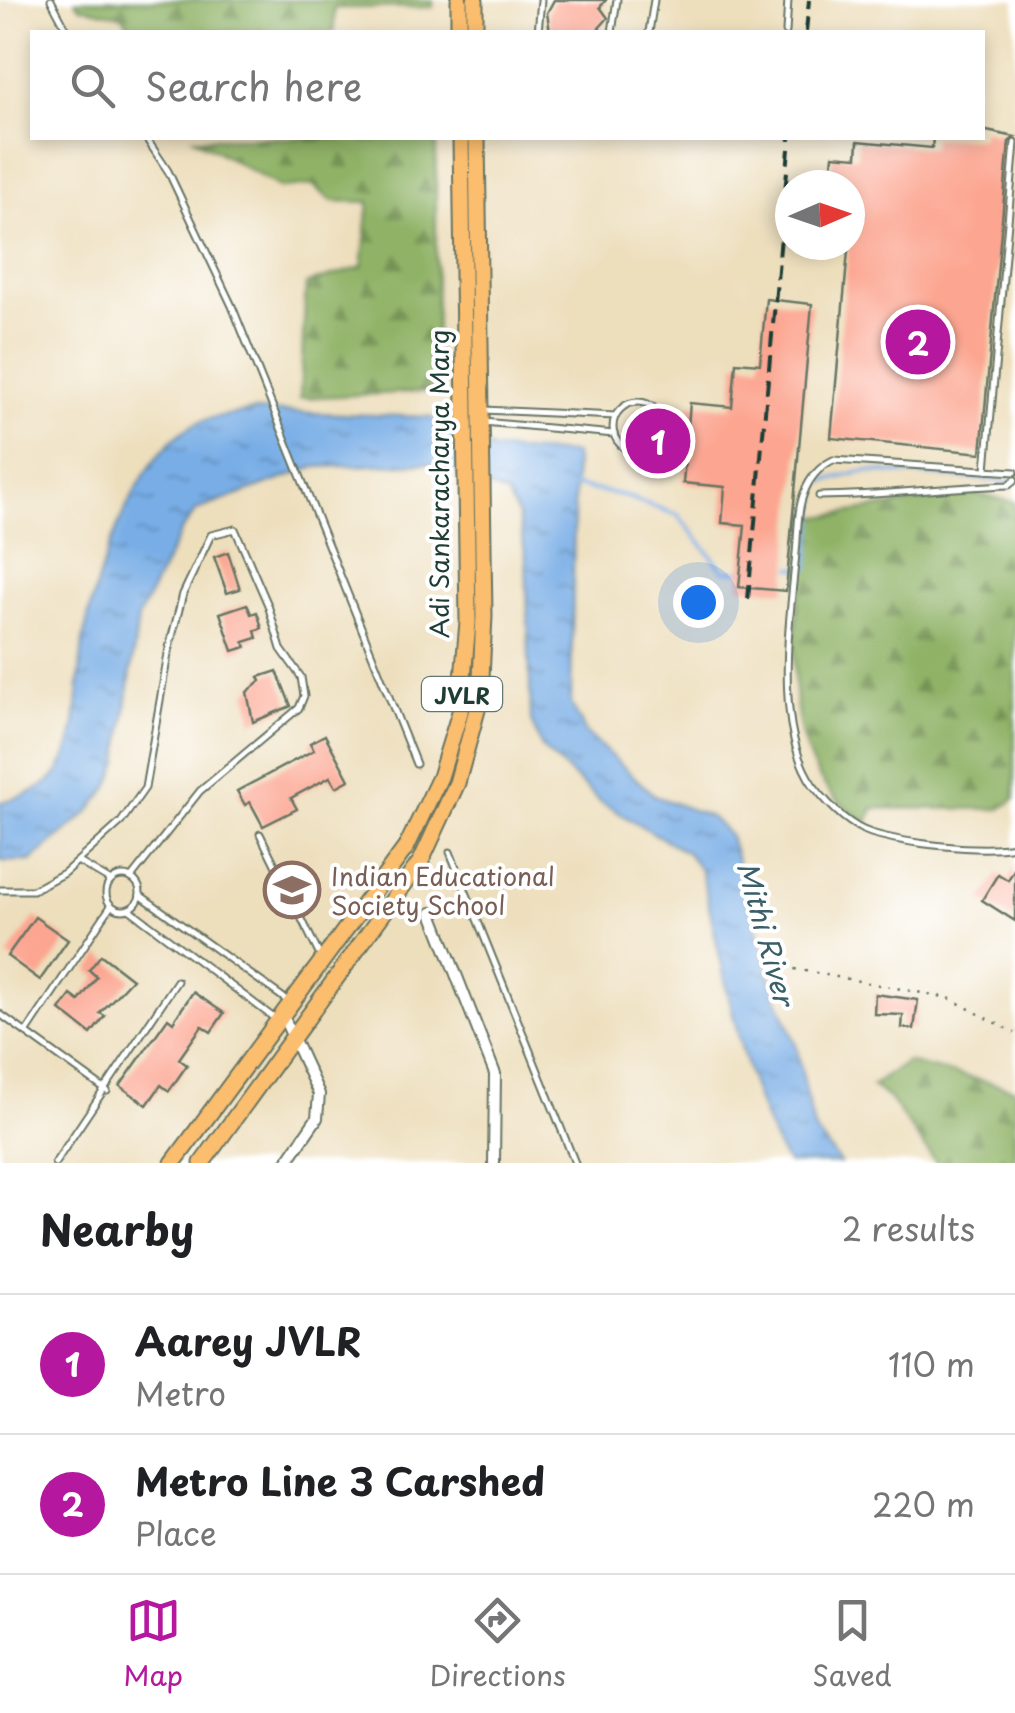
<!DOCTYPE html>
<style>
body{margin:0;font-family:"Playpen Sans",sans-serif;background:#f2f2f2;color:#202124}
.compass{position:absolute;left:775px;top:170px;width:90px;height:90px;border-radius:50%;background:#fff;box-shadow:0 5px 15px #0003;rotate:88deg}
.you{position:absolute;left:698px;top:602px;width:35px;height:35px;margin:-25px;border:8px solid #fff;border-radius:50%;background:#1a73e8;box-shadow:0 0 0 15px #1a73e833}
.badge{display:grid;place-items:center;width:65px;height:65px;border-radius:50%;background:#b5179e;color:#fff;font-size:32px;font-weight:700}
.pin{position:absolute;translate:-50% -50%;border:5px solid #fff;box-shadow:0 2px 10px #0006}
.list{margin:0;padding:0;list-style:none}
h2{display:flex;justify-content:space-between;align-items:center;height:130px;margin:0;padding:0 40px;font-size:42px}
h2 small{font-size:32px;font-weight:400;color:#757577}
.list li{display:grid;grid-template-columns:65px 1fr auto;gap:30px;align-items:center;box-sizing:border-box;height:140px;padding:0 40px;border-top:2px solid #e0e0e0}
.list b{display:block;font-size:38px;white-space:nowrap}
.list p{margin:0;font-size:32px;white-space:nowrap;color:#757577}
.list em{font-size:32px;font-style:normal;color:#757577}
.icon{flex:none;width:55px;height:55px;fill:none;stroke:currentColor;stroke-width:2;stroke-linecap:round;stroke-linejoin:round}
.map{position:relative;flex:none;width:1015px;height:1163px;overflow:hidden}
.search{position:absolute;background:#fff;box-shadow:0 5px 15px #0003;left:30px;right:30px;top:30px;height:110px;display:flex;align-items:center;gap:25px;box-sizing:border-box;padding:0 35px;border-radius:0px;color:#757577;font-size:38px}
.sheet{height:410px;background:#fff}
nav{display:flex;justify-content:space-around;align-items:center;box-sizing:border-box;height:140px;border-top:2px solid #e0e0e0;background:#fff;font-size:28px;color:#757577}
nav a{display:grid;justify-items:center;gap:5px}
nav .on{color:#b5179e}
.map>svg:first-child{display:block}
.forest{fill:url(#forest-firs);stroke:#57784d;stroke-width:2.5}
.water{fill:url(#water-ripples);stroke:#4c758d;stroke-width:2.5}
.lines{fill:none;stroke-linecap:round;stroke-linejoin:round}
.stream{stroke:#78ade6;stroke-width:4}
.building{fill:#fca590}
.lane-casing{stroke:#677564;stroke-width:9}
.street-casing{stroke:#677564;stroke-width:14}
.primary-casing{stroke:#677564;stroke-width:19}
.path{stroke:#677564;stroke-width:2.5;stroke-dasharray:2.5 8;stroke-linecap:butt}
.lane{stroke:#fff;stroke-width:5}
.street{stroke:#fff;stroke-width:10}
.primary{stroke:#fbbd6e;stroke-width:15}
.rail{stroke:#1f3d34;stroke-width:4;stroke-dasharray:15 8;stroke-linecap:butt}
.labels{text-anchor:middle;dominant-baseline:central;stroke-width:8;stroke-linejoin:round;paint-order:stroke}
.shield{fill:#fff;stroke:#627771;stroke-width:2.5}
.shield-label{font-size:22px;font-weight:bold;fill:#1f3d34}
.street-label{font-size:25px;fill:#1f3d34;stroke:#fff}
.education-label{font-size:25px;fill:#785e54;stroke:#fff;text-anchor:start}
.water-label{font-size:28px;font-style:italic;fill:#3a5f69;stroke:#fff}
</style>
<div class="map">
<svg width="1015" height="1163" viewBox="0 0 1015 1163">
<defs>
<pattern id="forest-firs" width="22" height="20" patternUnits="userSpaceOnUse" patternTransform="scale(2.5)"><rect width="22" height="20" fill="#8fb266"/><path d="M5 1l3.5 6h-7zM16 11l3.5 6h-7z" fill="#749255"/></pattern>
<pattern id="water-ripples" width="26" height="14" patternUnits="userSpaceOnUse" patternTransform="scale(2.5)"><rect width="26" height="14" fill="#78ade6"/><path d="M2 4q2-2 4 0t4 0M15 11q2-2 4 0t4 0" fill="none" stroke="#628ebb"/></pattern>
</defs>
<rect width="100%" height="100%" fill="#fff"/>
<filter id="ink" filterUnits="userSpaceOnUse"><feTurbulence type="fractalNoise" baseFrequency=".01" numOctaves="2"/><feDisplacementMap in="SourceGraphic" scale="20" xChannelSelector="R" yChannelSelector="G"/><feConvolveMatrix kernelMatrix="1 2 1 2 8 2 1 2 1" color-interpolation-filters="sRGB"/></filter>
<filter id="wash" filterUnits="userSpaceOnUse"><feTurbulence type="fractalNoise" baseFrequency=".0048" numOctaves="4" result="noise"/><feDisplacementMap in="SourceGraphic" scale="40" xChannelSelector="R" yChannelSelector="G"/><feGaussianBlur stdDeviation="2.25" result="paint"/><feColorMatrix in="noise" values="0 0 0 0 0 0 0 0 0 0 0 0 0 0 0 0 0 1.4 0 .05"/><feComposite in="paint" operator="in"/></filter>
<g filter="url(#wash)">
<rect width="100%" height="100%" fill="#eddebc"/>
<g class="forest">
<path d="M 75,0 L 433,0 L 433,7 L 334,8 L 334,32 L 132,32 L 123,16 L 80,7 Z"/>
<path d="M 194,138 L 436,138 L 436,391 L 300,398 L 306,284 L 362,267 L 369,202 L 332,201 L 313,185 L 281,188 Z"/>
<path d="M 970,493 L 1015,502 L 1015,799 L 1000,809 L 873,808 L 868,822 C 762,768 799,615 807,519 Z"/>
<path d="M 907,1062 L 1015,1089 L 1015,1163 L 936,1163 L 889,1098 L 872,1086 Z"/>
</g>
<path class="water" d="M 254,411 L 429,417 L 494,450 L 575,454 L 571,703 L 586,733 L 655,796 L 711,817 L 730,836 L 774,989 L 796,1044 L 814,1129 L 840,1163 L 787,1163 C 743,1096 721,953 701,871 L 687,853 L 601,802 L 542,748 L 531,721 L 526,557 L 518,516 L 507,495 L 431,463 L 315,467 L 197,510 L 181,531 L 138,618 L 119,762 L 110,785 L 89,812 L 31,861 L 0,861 L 0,802 C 23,797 53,787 63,764 C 81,727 77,676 84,636 C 96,574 133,463 188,428 C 208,415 232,415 254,411 Z"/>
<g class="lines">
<g class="stream">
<path d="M 573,486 L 621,495 L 678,515 L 724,571 L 742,571"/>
<path d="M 792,568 L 808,568 L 819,482 L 867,471 L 1010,481"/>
</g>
</g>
<g id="blocks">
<g class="building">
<path d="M 554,0 L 606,0 L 600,7 L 608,18 L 599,28 L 602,32 L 550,32 L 547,13 Z"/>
<path d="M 982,130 L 1015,137 L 1009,142 L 981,453 L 831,438 L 854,185 L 830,185 L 833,155 L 857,157 L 858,141 L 932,148 L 933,138 L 982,138 Z"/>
<path d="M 766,299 L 812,304 L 786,591 L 739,587 L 745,525 L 722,523 L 725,487 L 683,483 L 690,403 L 732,407 L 736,362 L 760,364 Z"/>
<path d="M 228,552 L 240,589 L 227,593 L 214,557 Z"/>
<path d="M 247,604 L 251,614 L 257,612 L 262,628 L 255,631 L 257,638 L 244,642 L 246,647 L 233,651 L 220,613 Z"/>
<path d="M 277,671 L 291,706 L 253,722 L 247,692 L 261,681 L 259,677 Z"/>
<path d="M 325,735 L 349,780 L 336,787 L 330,777 L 291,798 L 297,809 L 263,826 L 250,802 L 245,805 L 237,791 L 314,750 L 310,743 Z"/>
<path d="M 1015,868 L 1015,921 L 982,900 L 998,874 L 1008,880 Z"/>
<path d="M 35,917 L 68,940 L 40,980 L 7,956 Z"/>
<path d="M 101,955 L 132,979 L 100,1013 L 105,1016 L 91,1034 L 60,1010 L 71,995 L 79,1001 L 97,977 L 89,970 Z"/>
<path d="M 193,992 L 224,1013 L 211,1032 L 202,1026 L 179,1059 L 187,1065 L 169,1091 L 161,1085 L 147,1105 L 120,1086 L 168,1018 L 173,1022 Z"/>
<path d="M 875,994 L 918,1000 L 914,1029 L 902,1028 L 903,1015 L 874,1014 Z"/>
</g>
</g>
</g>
<g filter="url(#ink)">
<use href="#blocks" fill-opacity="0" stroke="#677564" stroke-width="2.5"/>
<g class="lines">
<g class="lane-casing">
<g id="lane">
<path d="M 51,0 L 68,32"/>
<path d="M 538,32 L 541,0"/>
<path d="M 612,32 L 617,0"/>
<path d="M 649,32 L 654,0"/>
<path d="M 786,32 L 788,0"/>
<path d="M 146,138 L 168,171 L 232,306 L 416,764"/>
<circle cx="638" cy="427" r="25"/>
<path d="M 484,410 L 616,416"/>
<path d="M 483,422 L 614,434"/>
<path d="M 986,469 L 1015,143"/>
<path d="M 1015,472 L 833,460 C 819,467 810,477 804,493 C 797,510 798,534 796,553 C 790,620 773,727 813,785 C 827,803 849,826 871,833 C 907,844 978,852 1015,846"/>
<path d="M 819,496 C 883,496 945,487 1009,485 L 1015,480"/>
<path d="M 260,834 L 320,956"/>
<path d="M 450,852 L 575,1163"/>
<path d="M 79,862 L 111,881"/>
<circle cx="123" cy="893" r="17"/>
<path d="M 0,890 L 33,890 L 64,873 L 121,822 L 145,788 L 169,648 L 183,594 L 211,535 L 235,529 L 268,605 L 281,649 L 301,677 L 304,696 L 299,708 L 200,791 L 131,878"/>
<path d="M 140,895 L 288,1001"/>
<path d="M 129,909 L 274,1018"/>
<path d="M 0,1014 L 107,1091"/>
<path d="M 26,1033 L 111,906"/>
<path d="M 55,1163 L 177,981"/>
</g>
</g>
<g class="street-casing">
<g id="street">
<path d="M 432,913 L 495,1074 L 494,1163"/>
<path d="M 284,1018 L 319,1094 L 317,1118 L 286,1163"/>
</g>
</g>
<g class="primary-casing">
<g id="primary">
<path d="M 459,0 L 459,32"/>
<path d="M 475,0 L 475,32"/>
<path d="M 173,1163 L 407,846 L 440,777 L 460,712 L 468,622 L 461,138"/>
<path d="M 202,1163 L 421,861 L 457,783 L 480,699 L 484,616 L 477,138"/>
</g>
</g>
<path class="path" d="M 784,967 L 949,998 L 1015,1033"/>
<use href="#lane" class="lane"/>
<use href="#street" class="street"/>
<use href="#primary" class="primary"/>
<g class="rail">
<path d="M 806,32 L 809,0"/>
<path d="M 748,599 L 790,138"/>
</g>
</g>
</g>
<defs>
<g id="school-ring" transform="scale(2.875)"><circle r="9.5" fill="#fff" stroke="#8d6e63" stroke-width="1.5"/><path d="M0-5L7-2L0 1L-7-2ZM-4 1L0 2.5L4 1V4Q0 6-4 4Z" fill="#8d6e63"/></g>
</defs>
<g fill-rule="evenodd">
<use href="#school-ring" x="292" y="890"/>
</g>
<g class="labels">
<rect class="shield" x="422" y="677" width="80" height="34" rx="8"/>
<g class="shield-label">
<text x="462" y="694">JVLR</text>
</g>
<g class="street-label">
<text transform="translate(439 484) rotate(-90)">Adi Sankaracharya Marg</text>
</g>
<g class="education-label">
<text x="331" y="876">Indian Educational<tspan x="331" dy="29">Society School</tspan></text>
</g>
<g class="water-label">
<text transform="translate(767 933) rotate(75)">Mithi River</text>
</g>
</g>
</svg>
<svg class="compass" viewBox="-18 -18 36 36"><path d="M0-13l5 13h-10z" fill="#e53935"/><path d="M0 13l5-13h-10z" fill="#757577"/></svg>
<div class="you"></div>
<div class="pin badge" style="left:658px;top:441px">1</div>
<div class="pin badge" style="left:918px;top:342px">2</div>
<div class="search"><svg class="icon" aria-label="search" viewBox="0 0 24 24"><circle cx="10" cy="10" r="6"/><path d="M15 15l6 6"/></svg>Search here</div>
</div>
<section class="sheet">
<h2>Nearby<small>2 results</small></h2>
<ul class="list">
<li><span class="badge">1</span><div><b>Aarey JVLR</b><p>Metro</p></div><em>110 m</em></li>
<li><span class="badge">2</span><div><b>Metro Line 3 Carshed</b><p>Place</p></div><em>220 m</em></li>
</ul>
</section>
<nav>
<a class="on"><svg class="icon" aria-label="map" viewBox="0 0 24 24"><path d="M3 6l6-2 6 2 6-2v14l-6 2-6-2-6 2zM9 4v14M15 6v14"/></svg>Map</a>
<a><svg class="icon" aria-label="directions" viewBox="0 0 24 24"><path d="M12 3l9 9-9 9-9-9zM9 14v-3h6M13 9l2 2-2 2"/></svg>Directions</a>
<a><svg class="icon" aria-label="saved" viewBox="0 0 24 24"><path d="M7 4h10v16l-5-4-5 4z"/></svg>Saved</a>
</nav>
